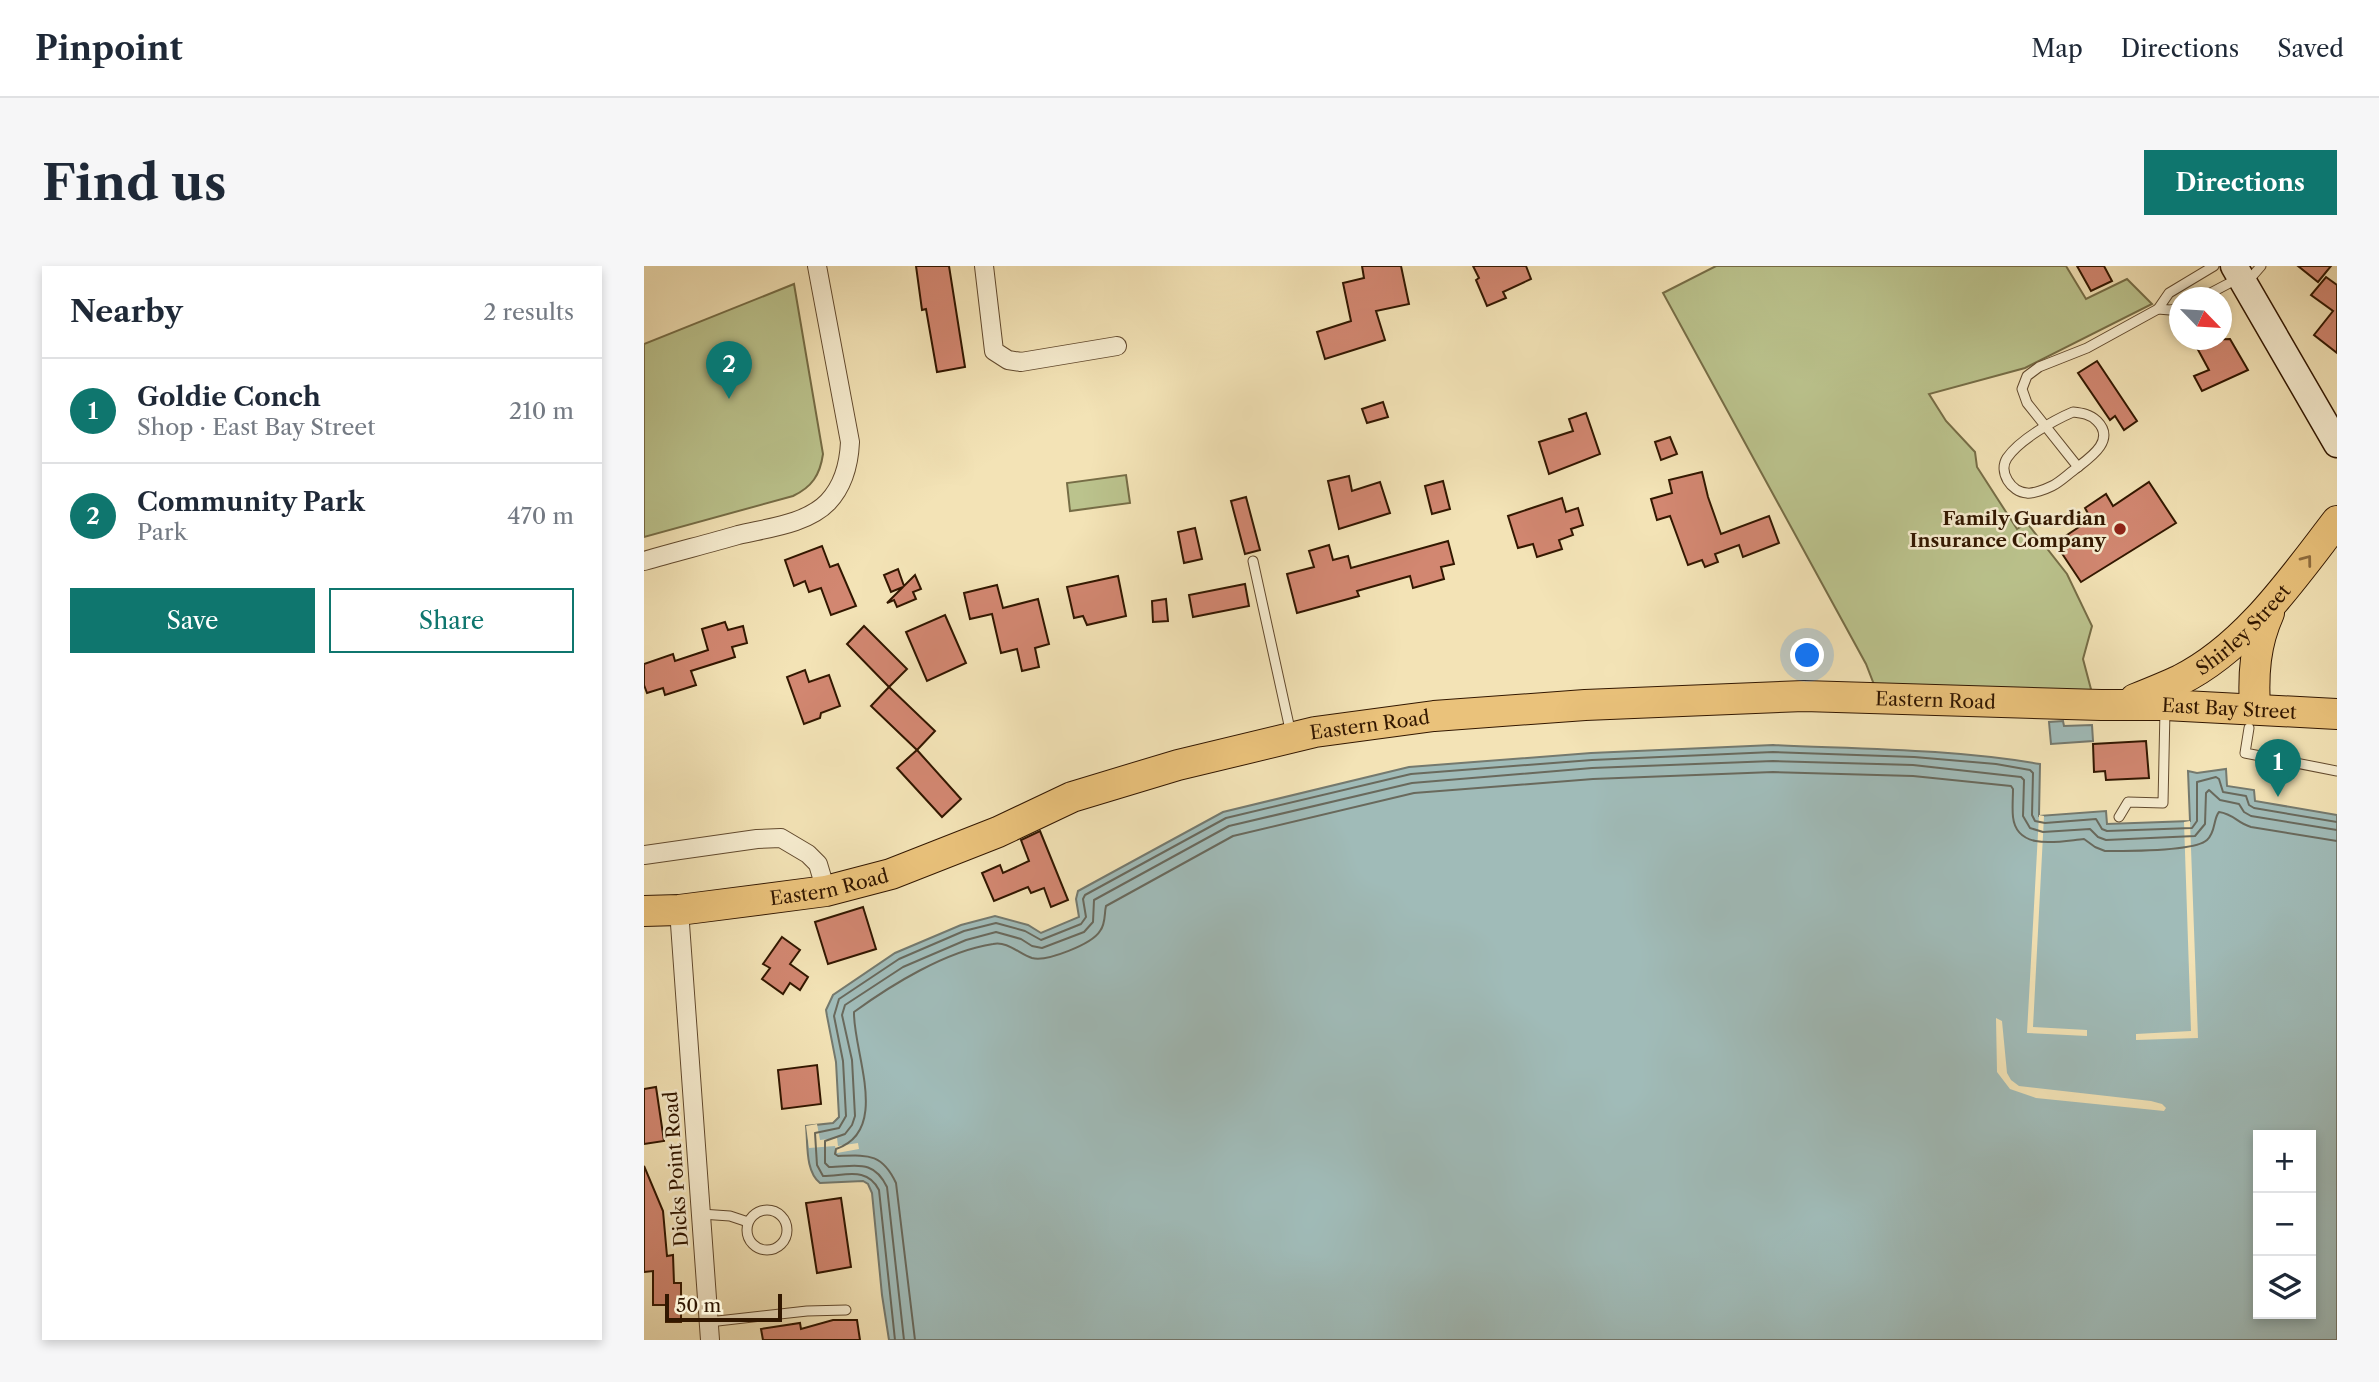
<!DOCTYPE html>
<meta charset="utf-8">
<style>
body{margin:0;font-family:"Libre Caslon Text",serif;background:#f6f6f7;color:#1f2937}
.controls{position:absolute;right:21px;bottom:21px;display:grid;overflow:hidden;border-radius:0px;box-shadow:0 4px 10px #0003}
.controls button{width:63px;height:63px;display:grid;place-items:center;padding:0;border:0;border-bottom:2px solid #e0e1e3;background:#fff;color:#1f2937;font:35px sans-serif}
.compass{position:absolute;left:1525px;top:21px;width:63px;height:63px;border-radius:50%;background:#fff;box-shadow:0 4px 10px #0003;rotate:115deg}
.scale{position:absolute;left:21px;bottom:18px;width:117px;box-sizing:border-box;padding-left:7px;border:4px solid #321700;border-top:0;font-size:19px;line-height:24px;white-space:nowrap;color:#321700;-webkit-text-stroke:5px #f7edd0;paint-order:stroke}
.you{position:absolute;left:1164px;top:390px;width:24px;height:24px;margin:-18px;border:5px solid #fff;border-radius:50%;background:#1a73e8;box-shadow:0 0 0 10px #1a73e833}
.badge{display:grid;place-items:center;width:46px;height:46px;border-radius:50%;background:#0f766e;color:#fff;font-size:23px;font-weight:700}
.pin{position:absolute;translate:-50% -58px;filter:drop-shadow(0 2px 4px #0008)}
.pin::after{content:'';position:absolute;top:37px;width:24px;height:21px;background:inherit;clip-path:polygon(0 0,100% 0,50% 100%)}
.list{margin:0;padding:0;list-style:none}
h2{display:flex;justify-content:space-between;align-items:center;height:91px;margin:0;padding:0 28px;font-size:30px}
h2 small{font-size:23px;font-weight:400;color:#747a83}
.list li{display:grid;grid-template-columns:46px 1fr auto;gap:21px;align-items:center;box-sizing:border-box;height:105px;padding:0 28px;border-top:2px solid #e0e1e3}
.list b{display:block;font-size:26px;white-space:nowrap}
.list p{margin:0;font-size:23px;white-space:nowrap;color:#747a83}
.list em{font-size:23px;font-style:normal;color:#747a83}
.actions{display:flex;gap:14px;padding:21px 28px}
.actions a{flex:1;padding:16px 0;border:2px solid #0f766e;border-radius:0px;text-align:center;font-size:24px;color:#0f766e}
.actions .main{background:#0f766e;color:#fff}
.icon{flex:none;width:38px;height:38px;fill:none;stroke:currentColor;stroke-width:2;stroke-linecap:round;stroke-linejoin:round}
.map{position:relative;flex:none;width:1693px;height:1074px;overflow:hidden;border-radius:0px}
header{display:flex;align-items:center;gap:42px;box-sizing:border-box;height:98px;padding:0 35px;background:#fff;border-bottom:2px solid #e0e1e3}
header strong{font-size:33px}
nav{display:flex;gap:38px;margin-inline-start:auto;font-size:24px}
.intro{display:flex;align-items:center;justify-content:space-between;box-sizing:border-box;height:168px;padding:0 42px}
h1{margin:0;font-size:49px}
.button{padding:18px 32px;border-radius:0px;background:#0f766e;color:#fff;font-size:24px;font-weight:700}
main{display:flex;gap:42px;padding:0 42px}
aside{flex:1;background:#fff;border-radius:0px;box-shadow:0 4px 10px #0003}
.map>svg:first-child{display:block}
.green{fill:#bbc38d;stroke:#766d46;stroke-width:2}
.water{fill:#a0bbb8;stroke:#74796e;stroke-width:2;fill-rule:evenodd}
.pier{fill:#f3e3b6}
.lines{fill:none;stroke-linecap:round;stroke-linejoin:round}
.shore{stroke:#69695c;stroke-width:2}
.building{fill:#d28771;stroke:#321700;stroke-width:2}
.service-casing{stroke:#624a2e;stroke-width:11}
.minor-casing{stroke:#624a2e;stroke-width:20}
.secondary-casing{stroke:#321700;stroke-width:29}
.trunk-casing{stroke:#321700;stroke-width:32}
.service{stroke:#f7edd0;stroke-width:9}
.minor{stroke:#f7edd0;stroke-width:18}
.secondary{stroke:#f7edd0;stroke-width:26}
.trunk{stroke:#eac27b;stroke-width:30}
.oneway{stroke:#8e6c3e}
.poi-dot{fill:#8f2418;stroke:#f7edd0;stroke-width:2.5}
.labels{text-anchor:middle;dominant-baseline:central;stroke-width:5;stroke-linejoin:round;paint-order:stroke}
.poi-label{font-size:19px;font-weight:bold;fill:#321700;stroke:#f7edd0;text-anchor:end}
.street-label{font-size:19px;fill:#321700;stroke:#f7edd0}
</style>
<header>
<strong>Pinpoint</strong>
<nav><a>Map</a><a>Directions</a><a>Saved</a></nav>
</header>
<div class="intro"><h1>Find us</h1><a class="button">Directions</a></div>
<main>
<aside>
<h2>Nearby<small>2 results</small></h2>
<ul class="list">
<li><span class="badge">1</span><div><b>Goldie Conch</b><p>Shop · East Bay Street</p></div><em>210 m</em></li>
<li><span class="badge">2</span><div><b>Community Park</b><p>Park</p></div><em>470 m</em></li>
</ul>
<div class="actions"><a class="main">Save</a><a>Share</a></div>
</aside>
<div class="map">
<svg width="1693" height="1074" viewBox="0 0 1693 1074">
<rect width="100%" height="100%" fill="#f3e3b6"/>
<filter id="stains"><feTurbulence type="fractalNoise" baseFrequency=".00286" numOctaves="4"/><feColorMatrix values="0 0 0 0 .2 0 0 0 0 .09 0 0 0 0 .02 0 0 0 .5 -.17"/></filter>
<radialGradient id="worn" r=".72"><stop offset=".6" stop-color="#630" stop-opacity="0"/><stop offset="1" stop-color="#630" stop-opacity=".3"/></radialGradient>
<g class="green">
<path d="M 1072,0 L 1422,0 L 1442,33 L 1483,13 L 1508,38 L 1381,102 L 1285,128 L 1302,155 L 1331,186 L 1333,201 L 1373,263 L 1383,257 L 1423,308 L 1448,360 L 1439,393 L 1448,427 L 1231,421 L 1222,398 L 1019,27 Z"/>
<path d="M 150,18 L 179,188 C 176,209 168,221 149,230 L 0,271 L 0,78 Z"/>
<path d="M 482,209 L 486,237 L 426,245 L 423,217 Z"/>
</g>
<g class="water">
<path d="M 1419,455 L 1420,460 L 1448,459 L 1449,475 L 1407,478 L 1405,456 Z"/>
<path d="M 1129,479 C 1219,483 1308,483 1396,498 L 1395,550 L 1462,545 L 1463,558 L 1546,555 L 1544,505 L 1553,507 L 1582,503 L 1583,520 L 1610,524 L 1611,535 L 1693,549 L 1693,1074 L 245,1074 L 238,1029 L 228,927 L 224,918 L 219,915 L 176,917 C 161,905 164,878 162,860 L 189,857 L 195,851 L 192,796 L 183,750 L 182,744 L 189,729 L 251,687 L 317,659 L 351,650 L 384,659 L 397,667 L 435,651 L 432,633 L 434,625 L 579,546 L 765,501 L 947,487 ZM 1614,869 L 1667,869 L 1667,1048 L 1614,1048 Z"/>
</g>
<g class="pier">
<path d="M 1395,549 L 1400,550 L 1389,761 L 1443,764 L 1443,770 L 1383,767 Z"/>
<path d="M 1546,555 L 1554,772 L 1492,774 L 1492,768 L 1547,765 L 1540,556 Z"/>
<path d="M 1352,752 L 1358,755 L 1363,807 L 1367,814 L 1375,820 L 1507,835 L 1518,838 L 1522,842 L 1520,845 L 1392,832 L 1366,823 L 1353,806 Z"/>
<path d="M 173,858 L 176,874 L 193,872 L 194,880 L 214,877 L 215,883 L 193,887 L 191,880 L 165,882 L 162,860 Z"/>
</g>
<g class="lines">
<g class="shore">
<path d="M 251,1074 L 235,924 C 223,900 201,910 179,910 L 173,899 L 171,867 L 195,862 L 202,850 L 199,795 L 190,750 L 195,733 L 255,693 L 320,665 L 352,657 L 381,665 L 397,674 L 437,658 L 442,651 L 439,633 L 441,629 L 582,552 L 767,508 L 948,494 L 1129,486 L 1270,491 L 1352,498 L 1386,504 L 1389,507 L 1388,549 L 1391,555 L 1401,557 L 1452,553 L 1458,563 L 1463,565 L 1548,562 L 1553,555 L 1553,516 L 1572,511 L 1575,513 L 1579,526 L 1602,530 L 1605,539 L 1610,542 L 1693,556"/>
<path d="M 260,1074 L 243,921 C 229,892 211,901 185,901 L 181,897 L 181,875 L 201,868 L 208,859 L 211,850 L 208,794 L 198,749 L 201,739 L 259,701 L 322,674 L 352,666 L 377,673 L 388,680 L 398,682 L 440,666 L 449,656 L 450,634 L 585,560 L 768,517 L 948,502 L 1129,495 L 1269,499 L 1377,511 L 1380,514 L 1379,550 L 1386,562 L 1399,566 L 1446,563 L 1454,571 L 1462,574 L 1551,570 L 1561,558 L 1562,527 L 1565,524 L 1576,534 L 1595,538 L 1600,546 L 1607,550 L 1693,564"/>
<path d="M 271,1074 L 252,917 C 238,887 224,889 194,890 L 191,888 L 192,883 C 247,865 209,786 210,746 C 247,719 302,685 349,678 C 364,675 375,688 388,692 C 403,696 448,678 456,665 C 462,657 460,648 462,640 L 589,570 L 770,527 L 949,513 L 1129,506 L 1269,510 L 1367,520 L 1369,523 C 1369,532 1368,542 1369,551 C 1373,586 1417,575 1440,573 L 1451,581 L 1461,585 C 1481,585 1550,586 1563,574 C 1572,566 1569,553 1575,546 C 1590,548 1593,557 1607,561 L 1693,575"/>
</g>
</g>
<g class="building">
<path d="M 272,0 L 305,0 L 321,101 L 293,106 L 282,43 L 278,44 Z"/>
<path d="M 718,0 L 757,0 L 765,38 L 732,45 L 741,74 L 681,93 L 673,66 L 707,55 L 699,17 L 720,12 Z"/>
<path d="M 829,0 L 882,0 L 887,13 L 859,26 L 862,32 L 843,40 L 832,14 L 835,12 Z"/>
<path d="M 1433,0 L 1460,0 L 1468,15 L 1447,25 Z"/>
<path d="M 1654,0 L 1687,0 L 1674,16 Z"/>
<path d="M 1682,11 L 1693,19 L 1693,87 L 1670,69 L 1689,45 L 1667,29 Z"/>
<path d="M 1586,73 L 1604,104 L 1558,125 L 1550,110 L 1565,104 L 1552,80 L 1558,78 L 1555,74 Z"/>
<path d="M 1453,95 L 1493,155 L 1480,164 L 1471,150 L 1466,154 L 1434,107 Z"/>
<path d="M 739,136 L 744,151 L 723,157 L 718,143 Z"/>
<path d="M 942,147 L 956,188 L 905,208 L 895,176 L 929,165 L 925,153 Z"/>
<path d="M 1026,171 L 1033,188 L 1017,194 L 1011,176 Z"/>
<path d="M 1058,206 L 1064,231 L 1077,268 L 1125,250 L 1135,277 L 1099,291 L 1095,279 L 1071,288 L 1074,296 L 1061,301 L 1058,294 L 1044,299 L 1026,250 L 1013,254 L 1007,233 L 1028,227 L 1025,214 Z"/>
<path d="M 705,210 L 708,225 L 736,216 L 746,247 L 695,263 L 684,215 Z"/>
<path d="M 799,215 L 806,243 L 788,248 L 781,220 Z"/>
<path d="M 1505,216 L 1532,257 L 1437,316 L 1411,277 L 1447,253 L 1441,242 L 1462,228 L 1469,240 Z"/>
<path d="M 602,231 L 616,284 L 601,288 L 587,235 Z"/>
<path d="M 918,232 L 922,246 L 934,242 L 939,259 L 927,263 L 929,269 L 915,274 L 918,283 L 893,291 L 889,278 L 874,282 L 864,250 Z"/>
<path d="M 551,262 L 558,293 L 540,297 L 534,266 Z"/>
<path d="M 804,275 L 810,298 L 797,301 L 800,313 L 769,322 L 766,310 L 713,325 L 715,330 L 653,347 L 643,308 L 670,301 L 665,285 L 685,279 L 689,294 L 704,290 L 707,302 Z"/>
<path d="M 178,280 L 186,301 L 194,298 L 212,340 L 187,349 L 177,322 L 165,326 L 161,315 L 150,320 L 141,294 Z"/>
<path d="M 254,303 L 260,320 L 271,309 L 277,323 L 269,326 L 272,333 L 253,341 L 250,334 L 243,337 L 259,321 L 247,326 L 240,309 Z"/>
<path d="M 474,310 L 482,350 L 443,359 L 439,350 L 430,352 L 423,321 Z"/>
<path d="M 601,318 L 605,340 L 549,351 L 545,329 Z"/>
<path d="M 353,319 L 359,342 L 394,333 L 405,378 L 391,382 L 395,401 L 378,405 L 373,383 L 357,387 L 348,348 L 326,353 L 320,327 Z"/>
<path d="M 522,333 L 524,355 L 509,356 L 508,335 Z"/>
<path d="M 301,349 L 322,397 L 283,415 L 262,366 Z"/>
<path d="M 81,356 L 84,364 L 99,360 L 103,377 L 88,381 L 91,391 L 47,405 L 52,419 L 21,429 L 19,422 L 3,427 L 0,419 L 0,398 L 29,388 L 31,395 L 64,384 L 58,363 Z"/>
<path d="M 220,360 L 263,403 L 245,421 L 203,378 Z"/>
<path d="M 161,404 L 165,416 L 185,409 L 196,440 L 177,447 L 176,452 L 160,458 L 143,411 Z"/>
<path d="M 245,421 L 291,465 L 273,484 L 227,440 Z"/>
<path d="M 1502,475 L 1505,512 L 1462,514 L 1461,505 L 1450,506 L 1449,478 Z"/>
<path d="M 273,484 L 317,533 L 298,551 L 253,502 Z"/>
<path d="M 396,565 L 424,634 L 407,641 L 400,622 L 387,627 L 384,621 L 350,635 L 338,607 L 356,599 L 359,607 L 385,595 L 377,574 Z"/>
<path d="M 219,641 L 232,683 L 184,698 L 171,656 Z"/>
<path d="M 138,671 L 156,684 L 146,698 L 164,711 L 156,724 L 146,717 L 139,728 L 118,713 L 126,702 L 119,698 Z"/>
<path d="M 173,799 L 177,838 L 138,843 L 134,804 Z"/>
<path d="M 12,821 L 20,875 L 0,878 L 0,823 Z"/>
<path d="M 0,900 L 19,945 L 23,990 L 29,989 L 30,1017 L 37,1017 L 37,1056 L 22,1056 L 22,1039 L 9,1039 L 9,1005 L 0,1006 Z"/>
<path d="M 197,932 L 207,1001 L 173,1007 L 162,937 Z"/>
<path d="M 189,1054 L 213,1054 L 216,1074 L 119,1074 L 117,1063 L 156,1057 L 157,1063 Z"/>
</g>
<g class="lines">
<g class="service-casing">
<g id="service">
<path d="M 1604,15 L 1617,0"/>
<path d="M 1557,32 L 1595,12"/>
<path d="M 1514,43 L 1526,44 L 1535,42"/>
<path d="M 1429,146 C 1438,147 1446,148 1453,155 C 1473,175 1444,193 1430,204 C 1423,209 1416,216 1408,220 C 1402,223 1389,228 1383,227 C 1367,226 1354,206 1363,192 C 1375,174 1410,154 1429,146 Z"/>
<path d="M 1434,201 L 1383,137 L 1378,123 L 1383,110 L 1395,101 L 1443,82 L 1514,43 L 1525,27 L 1570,0"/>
<path d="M 609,295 L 647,468"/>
<path d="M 1605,462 L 1601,487 L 1693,505"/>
<path d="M 1475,551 L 1484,536 L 1519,537 L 1521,444"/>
<circle cx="123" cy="964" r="20"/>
<path d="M 57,948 L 86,950 L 104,956"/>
<path d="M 65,1056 L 163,1045 L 202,1044"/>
</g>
</g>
<g class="minor-casing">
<g id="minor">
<path d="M 340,0 L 350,85 L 364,94 L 377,96 L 473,80"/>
<path d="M 0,295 C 31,286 63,278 94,269 C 123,262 163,258 184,236 C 200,219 205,198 206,176 L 173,0"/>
<path d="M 0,589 L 113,573 L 137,572 L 164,588 L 174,598 L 182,625"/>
<path d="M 35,644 L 66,1074"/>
</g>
</g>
<g class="secondary-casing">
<path id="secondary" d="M 1590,0 L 1693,178"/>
</g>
<g class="trunk-casing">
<g id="trunk">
<path id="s1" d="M 1491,433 C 1506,427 1521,421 1536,414 C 1602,381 1649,312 1693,255"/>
<path d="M 1611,442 C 1609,408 1611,378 1625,347"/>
<path id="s2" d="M 0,645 L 35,644 L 182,625 L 247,608 L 354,566 L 428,531 L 534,499 L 671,466 L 790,450 L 941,439 L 1160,430 L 1457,439 L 1521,439 L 1693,448"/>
</g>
</g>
<use href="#service" class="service"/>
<use href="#minor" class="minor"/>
<use href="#secondary" class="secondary"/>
<use href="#trunk" class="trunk"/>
</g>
<defs><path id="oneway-chevron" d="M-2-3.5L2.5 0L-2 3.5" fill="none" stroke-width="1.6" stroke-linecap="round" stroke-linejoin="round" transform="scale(1.75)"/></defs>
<use class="oneway" href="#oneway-chevron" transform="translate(1663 294) rotate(-53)"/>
<circle class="poi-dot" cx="1476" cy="263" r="7"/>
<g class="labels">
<g class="poi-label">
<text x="1462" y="252">Family Guardian<tspan x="1462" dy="22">Insurance Company</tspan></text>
</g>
<g class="street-label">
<text stroke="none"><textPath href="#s1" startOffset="130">Shirley Street</textPath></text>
<text stroke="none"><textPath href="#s2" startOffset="1321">Eastern Road</textPath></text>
<text stroke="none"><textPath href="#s2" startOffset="1615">East Bay Street</textPath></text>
<text stroke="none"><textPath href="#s2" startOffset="754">Eastern Road</textPath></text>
<text stroke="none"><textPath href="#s2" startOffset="187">Eastern Road</textPath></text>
<text transform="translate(32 903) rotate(-94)">Dicks Point Road</text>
</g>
</g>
<rect width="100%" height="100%" filter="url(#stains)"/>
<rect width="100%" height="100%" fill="url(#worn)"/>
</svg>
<div class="controls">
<button>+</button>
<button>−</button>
<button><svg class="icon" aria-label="layers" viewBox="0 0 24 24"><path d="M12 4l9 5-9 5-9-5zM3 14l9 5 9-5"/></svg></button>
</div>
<svg class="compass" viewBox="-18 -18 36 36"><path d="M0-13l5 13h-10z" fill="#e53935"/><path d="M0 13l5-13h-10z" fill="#747a83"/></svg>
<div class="scale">50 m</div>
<div class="you"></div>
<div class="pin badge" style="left:1634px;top:531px">1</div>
<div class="pin badge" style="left:85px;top:133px">2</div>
</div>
</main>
